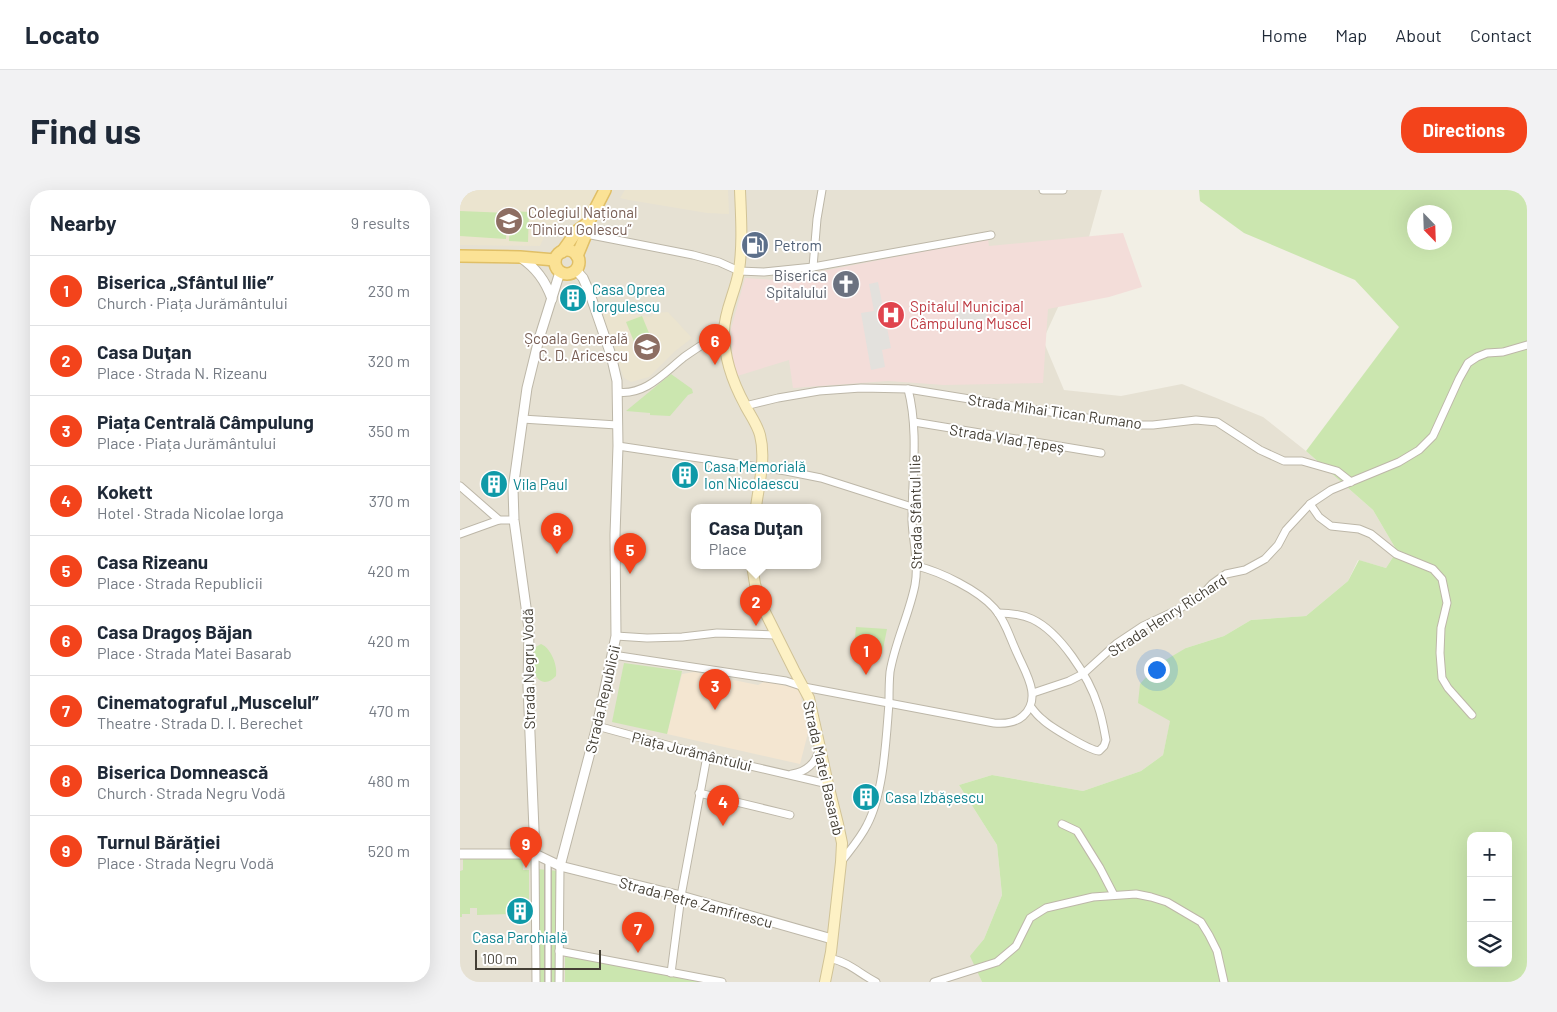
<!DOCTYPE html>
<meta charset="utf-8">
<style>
body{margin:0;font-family:Barlow,sans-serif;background:#f2f2f3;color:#1f2937}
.controls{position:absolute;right:15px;bottom:15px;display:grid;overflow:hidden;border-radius:10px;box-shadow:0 5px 20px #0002}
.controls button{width:45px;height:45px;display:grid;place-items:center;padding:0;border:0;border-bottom:1px solid #e0e1e3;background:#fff;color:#1f2937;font:25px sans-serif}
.compass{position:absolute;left:947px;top:15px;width:45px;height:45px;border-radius:50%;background:#fff;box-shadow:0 5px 20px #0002;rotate:157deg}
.scale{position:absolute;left:15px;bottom:12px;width:126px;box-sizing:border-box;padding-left:5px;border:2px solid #443f35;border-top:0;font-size:14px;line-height:18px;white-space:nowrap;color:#443f35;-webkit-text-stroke:4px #fff;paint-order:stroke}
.you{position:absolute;left:696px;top:479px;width:18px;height:18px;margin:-12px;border:4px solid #fff;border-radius:50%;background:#1a73e8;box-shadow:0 0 0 8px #1a73e833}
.badge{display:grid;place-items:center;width:32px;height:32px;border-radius:50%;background:#f3431b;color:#fff;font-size:16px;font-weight:700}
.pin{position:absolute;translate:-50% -41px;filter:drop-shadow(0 1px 2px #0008)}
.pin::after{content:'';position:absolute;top:26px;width:18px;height:15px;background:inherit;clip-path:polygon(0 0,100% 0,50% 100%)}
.popup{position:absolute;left:231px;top:314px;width:130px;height:65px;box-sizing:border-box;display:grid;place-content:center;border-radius:10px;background:#fff;filter:drop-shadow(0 1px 4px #0005);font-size:16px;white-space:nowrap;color:#747a83}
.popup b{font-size:19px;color:#1f2937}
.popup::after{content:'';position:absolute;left:50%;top:100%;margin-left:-10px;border:10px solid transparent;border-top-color:#fff}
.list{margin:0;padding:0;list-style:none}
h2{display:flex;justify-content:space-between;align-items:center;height:65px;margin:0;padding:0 20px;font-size:21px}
h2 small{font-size:16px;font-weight:400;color:#747a83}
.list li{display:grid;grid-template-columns:32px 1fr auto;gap:15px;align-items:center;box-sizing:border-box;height:70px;padding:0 20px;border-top:1px solid #e0e1e3}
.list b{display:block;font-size:19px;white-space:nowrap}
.list p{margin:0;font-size:16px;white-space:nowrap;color:#747a83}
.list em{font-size:16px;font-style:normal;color:#747a83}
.icon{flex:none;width:28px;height:28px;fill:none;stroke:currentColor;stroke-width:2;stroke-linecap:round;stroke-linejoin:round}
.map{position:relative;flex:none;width:1067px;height:792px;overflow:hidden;border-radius:20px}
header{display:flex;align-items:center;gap:30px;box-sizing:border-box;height:70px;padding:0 25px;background:#fff;border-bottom:1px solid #e0e1e3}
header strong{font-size:24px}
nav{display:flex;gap:28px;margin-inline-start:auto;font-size:18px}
.intro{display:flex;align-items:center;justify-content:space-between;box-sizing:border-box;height:120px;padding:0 30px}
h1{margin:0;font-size:35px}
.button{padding:12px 22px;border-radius:20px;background:#f3431b;color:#fff;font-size:18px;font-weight:700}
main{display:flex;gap:30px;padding:0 30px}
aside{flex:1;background:#fff;border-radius:20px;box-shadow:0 5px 20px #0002}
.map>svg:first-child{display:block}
.residential{fill:#e6e1d3;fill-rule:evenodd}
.commercial{fill:#f4e6d1}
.education{fill:#ebe4cf}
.medical{fill:#f3ddd9}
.green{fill:#cbe6af;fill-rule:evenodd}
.parking{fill:#e3e1dd}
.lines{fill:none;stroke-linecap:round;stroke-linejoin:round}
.pedestrian-casing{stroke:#bdb7a8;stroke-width:8}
.minor-casing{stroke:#bdb7a8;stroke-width:9}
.tertiary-casing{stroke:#bdb7a8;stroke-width:11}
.secondary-casing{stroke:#d1c396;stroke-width:12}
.primary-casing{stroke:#e0bf66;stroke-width:14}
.pedestrian{stroke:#fff;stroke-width:5}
.minor{stroke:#fff;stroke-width:7}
.tertiary{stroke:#fff;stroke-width:9}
.secondary{stroke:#fdf1c5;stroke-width:10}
.primary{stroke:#fbe295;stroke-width:11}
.labels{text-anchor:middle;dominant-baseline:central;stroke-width:4;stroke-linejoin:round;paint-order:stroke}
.education-label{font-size:15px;fill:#785e54;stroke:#fff;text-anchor:start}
.service-label{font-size:15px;fill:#4e5e75;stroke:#fff;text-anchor:start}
.worship-label{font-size:15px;fill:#5b616d;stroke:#fff;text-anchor:end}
.culture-label{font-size:15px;fill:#0d838f;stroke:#fff;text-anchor:start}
.health-label{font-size:15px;fill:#be3a42;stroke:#fff;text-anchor:start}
.street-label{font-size:15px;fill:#443f35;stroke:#fff}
</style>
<header>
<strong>Locato</strong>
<nav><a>Home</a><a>Map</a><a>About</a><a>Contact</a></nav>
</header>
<div class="intro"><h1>Find us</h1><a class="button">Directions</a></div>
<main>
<aside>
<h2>Nearby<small>9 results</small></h2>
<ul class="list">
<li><span class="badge">1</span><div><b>Biserica „Sfântul Ilie”</b><p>Church · Piața Jurământului</p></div><em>230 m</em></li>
<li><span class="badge">2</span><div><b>Casa Duţan</b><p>Place · Strada N. Rizeanu</p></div><em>320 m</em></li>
<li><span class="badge">3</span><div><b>Piața Centrală Câmpulung</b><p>Place · Piața Jurământului</p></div><em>350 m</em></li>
<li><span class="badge">4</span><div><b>Kokett</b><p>Hotel · Strada Nicolae Iorga</p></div><em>370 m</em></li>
<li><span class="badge">5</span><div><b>Casa Rizeanu</b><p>Place · Strada Republicii</p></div><em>420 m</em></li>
<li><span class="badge">6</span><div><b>Casa Dragoș Băjan</b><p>Place · Strada Matei Basarab</p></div><em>420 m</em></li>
<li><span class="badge">7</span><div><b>Cinematograful „Muscelul”</b><p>Theatre · Strada D. I. Berechet</p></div><em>470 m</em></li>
<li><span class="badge">8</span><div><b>Biserica Domnească</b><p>Church · Strada Negru Vodă</p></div><em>480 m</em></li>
<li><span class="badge">9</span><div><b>Turnul Bărăției</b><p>Place · Strada Negru Vodă</p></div><em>520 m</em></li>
</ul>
</aside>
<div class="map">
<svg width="1067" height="792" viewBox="0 0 1067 792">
<rect width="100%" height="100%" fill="#f2efe5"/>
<path class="residential" d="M 0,0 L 642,0 L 627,54 L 583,150 L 604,200 L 661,206 L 722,194 L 803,227 L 846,261 L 913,320 L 937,361 L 926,378 L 898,370 L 888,391 L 846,426 L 791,430 L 764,446 L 726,458 L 703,565 L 681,581 L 623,601 L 532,585 L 499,595 L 537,655 L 542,705 L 524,749 L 511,766 L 522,792 L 0,792 ZM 235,317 L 357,317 L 357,375 L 235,375 Z"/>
<path class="commercial" d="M 234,482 L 298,495 L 306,491 L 335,498 L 340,502 L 348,543 L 340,574 L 207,544 L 222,484 Z"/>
<g class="education">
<path d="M 0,0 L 141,0 L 122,35 L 106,28 L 89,36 L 80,56 L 0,55 Z"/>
<path d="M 165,0 L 268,0 L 269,24 L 247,23 L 169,10 L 160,8 Z"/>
<path d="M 139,121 L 163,123 L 190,127 L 195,123 L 208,122 L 232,148 L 214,162 L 189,187 L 171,192 L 164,188 Z"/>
</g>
<path class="medical" d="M 663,43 L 682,97 L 649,107 L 588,119 L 583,193 L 484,195 L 428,191 L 333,198 L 329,170 L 274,187 L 271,139 L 285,88 L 316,90 L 528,49 L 529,56 Z"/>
<g class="green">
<path d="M 739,0 L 1067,0 L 1067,792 L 522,792 L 510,766 L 524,749 L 542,705 L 537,655 L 499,595 L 532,585 L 623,601 L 681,581 L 703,565 L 710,531 L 678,513 L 680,494 L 697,475 L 726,458 L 764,446 L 791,430 L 846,426 L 888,391 L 899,370 L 926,378 L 937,361 L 913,320 L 846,261 L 939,137 L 895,90 L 784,43 L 740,11 ZM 954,22 L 984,22 L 984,52 L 954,52 ZM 1011,646 L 1048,646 L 1048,773 L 1011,773 Z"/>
<path d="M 0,21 L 48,23 L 46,49 L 0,46 Z"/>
<path d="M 51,21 L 69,22 L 68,52 L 49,51 Z"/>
<path d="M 182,126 L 191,148 L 175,154 L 166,132 Z"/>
<path d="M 211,184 L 232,199 L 233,203 L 228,205 L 210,226 L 190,225 L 190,223 L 166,221 Z"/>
<path d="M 396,437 L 427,439 L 422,464 L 394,458 Z"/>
<path d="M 81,454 C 91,458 98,476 96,486 C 93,489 89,492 85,492 C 70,491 75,467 74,458 Z"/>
<path d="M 164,473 L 222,481 L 207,544 L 152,532 Z"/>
<path d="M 62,666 L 63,680 L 69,680 L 69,710 L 55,710 L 55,716 L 50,716 L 50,724 L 17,725 L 17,718 L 10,718 L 10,724 L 2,724 L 2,727 L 0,727 L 0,681 L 3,680 L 3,667 Z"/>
<path d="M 77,679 L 99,681 L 97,792 L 77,792 Z"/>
<path d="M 105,765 L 253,792 L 105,792 Z"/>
</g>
<g class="parking">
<path d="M 418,92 L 431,158 L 422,160 L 425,177 L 411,180 L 401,123 L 414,121 L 409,94 Z"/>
<path d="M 526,116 L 527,131 L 496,133 L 495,118 Z"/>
</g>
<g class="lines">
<g class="pedestrian-casing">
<path id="pedestrian" d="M 88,670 L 88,792"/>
</g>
<g class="minor-casing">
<g id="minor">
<path d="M 583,0 L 603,0"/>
<path d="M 126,44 L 233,65 L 259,72 L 279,81 L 304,82 L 353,77 L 531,45"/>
<path d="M 353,77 L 357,29 L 362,0"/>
<path d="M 157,202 C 185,206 204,183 224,167 C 237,158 250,149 264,142"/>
<path d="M 285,216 L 318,208 L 359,201 L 401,198 L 448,199 L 670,235 L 693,235 L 736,230 L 757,232 L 800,260 L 824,271 L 842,271 L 877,281 L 891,292"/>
<path d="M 62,229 L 157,235"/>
<path d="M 454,232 L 641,263"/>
<path d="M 158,256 L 326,281 L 361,288 L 452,317"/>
<path d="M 0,296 L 39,330 L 54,330"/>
<path d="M 850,314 L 859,327 L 871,336 L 899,339 L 911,344 L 936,364 L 973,379 L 982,389 L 987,413 L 981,438 L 980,463 L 982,488 L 988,498 L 1012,525"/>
<path d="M 0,344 L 39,330"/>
<path d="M 538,423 C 550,423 561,424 572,429 C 600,442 629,487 638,516 C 642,527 644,539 646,550 L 644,556 L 639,561 C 629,560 590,537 582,529 C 578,526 574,521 571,517"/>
<path d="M 156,446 L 187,448 L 222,447 L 257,443 L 316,445"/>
<path d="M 153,465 L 326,491 L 344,497 L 534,533 C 545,534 555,533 563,526 C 583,508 565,482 557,463 C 550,448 545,430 534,418 C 518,400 481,382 457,376"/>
<path d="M 573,503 L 609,491 L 623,484 L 656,454 L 683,436 L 717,420 L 742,405 L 752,394 L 766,384 L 785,380 L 805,369 L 818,355 L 826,340 L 850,314 L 871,300 L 939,272 L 959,260 L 973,246 L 999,189 L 1008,173 L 1017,167 L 1027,163 L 1043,162 L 1067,155"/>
<path d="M 137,536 L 247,566 L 368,594"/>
<path d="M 332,584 C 346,582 356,573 359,560"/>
<path d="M 239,603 L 330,625"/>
<path d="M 602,634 L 617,641 L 640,678 L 654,705"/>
<path d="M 75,664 L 76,792"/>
<path d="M 381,672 C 390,660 400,649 407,635 C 424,603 426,549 429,513 C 429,503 429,492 430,482 C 435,452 449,425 455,395 C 459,373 453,352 452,331 C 452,287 459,241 448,199"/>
<path d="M 99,761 L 262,792"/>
<path d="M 370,768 C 392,774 397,782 416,792"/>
<path d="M 211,783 L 221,706 L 247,566"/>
<path d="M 99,792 L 100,676"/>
<path d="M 474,792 L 537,772 L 556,756 L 570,728 L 586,718 L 633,707 L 676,704 L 691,707 L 707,712 L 741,732 L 749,745 L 757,761 L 764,792"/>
</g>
</g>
<g class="tertiary-casing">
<g id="tertiary">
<path d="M 60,67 C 76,78 85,90 92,109"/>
<path d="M 0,664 L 75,664 L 100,676 L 221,706 L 372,749"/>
<path d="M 75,664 L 68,496 L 69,439 L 54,330 L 53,299 L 67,198 L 79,149 L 100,82"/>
<path d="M 100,676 L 137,536 L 156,446 L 155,345 L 158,256 L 157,191 L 151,165 L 130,104 L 123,88 L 116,80"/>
</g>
</g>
<g class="secondary-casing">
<g id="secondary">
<path d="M 280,0 C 281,27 283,53 279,80 C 276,101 264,121 264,142 C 264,168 273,193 285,215 C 290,225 297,234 300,245 C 306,268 299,294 296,317"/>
<path d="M 292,375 L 295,394 L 301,414 L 334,480 L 349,508 L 368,594 L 378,634 L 382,653 L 381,672 L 371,762 L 365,792"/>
</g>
</g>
<g class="primary-casing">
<g id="primary">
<circle cx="107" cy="72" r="12"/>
<path d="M 102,62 L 117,41 L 128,33"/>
<path d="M 0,66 L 60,67 L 95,70"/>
<path d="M 117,66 L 126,44 L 128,33 L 145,0"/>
</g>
</g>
<use href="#pedestrian" class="pedestrian"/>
<use href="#minor" class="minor"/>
<use href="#tertiary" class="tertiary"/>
<use href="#secondary" class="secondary"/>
<use href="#primary" class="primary"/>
</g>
<defs>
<g id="school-disc" transform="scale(1.4375)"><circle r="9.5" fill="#8d6e63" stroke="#fff"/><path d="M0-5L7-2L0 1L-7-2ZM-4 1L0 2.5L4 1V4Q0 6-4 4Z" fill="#fff"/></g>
<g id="fuel-disc" transform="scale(1.4375)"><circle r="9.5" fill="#5c6f8a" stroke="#fff"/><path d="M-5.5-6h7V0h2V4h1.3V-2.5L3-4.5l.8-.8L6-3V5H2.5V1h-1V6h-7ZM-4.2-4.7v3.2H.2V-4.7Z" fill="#fff"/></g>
<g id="church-disc" transform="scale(1.4375)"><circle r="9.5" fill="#6b7280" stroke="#fff"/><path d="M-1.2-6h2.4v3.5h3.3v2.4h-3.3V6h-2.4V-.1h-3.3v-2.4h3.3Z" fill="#fff"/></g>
<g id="building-disc" transform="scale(1.4375)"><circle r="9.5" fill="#0f9aa8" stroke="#fff"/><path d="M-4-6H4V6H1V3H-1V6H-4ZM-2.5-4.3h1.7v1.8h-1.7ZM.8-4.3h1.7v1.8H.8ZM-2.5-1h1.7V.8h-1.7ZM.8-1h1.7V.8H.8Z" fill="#fff"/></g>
<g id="hospital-disc" transform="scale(1.4375)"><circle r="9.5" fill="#e0444e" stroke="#fff"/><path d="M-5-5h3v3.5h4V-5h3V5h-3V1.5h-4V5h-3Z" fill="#fff"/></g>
</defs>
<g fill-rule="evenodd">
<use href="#school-disc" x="49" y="31"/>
<use href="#fuel-disc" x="295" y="55"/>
<use href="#church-disc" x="386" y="94"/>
<use href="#building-disc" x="113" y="108"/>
<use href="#hospital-disc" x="431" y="125"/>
<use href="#school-disc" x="187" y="157"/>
<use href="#building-disc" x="225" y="285"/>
<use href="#building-disc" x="34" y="294"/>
<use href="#building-disc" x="406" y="607"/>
<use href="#building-disc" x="60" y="721"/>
</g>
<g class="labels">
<g class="education-label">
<text x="68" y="22">Colegiul Național<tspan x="68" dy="17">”Dinicu Golescu”</tspan></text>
<text x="168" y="148" text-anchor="end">Școala Generală<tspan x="168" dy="17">C. D. Aricescu</tspan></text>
</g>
<g class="service-label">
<text x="314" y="55">Petrom</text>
</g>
<g class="worship-label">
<text x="367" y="85">Biserica<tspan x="367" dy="17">Spitalului</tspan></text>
</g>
<g class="culture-label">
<text x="132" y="99">Casa Oprea<tspan x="132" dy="17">Iorgulescu</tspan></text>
<text x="244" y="276">Casa Memorială<tspan x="244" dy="17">Ion Nicolaescu</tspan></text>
<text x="53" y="294">Vila Paul</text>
<text x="425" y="607">Casa Izbășescu</text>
<text x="60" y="747" text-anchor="middle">Casa Parohială</text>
</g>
<g class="health-label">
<text x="450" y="116">Spitalul Municipal<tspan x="450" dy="17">Câmpulung Muscel</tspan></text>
</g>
<g class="street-label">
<text transform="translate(595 221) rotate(8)">Strada Mihai Tican Rumano</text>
<text transform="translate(547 248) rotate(9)">Strada Vlad Țepeș</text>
<text transform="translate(455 322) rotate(-91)">Strada Sfântul Ilie</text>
<text transform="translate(707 425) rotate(-33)">Strada Henry Richard</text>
<text transform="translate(68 479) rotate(-91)">Strada Negru Vodă</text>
<text transform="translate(142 509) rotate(-77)">Strada Republicii</text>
<text transform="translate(232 561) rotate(14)">Piața Jurământului</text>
<text transform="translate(364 578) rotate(77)">Strada Matei Basarab</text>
<text transform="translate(236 712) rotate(15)">Strada Petre Zamfirescu</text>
</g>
</g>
</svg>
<div class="controls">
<button>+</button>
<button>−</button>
<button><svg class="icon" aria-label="layers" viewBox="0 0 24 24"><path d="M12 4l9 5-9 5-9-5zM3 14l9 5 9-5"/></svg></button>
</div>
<svg class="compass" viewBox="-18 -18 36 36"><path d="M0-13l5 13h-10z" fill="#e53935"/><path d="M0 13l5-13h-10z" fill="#747a83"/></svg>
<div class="scale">100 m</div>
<div class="you"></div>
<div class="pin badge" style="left:406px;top:485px">1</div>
<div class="pin badge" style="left:296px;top:436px">2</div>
<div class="popup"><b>Casa Duţan</b>Place</div>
<div class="pin badge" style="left:255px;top:520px">3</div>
<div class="pin badge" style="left:263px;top:636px">4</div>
<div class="pin badge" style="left:170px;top:384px">5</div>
<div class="pin badge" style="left:255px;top:175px">6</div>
<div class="pin badge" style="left:178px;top:763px">7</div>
<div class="pin badge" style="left:97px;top:364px">8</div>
<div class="pin badge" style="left:66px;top:678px">9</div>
</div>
</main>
